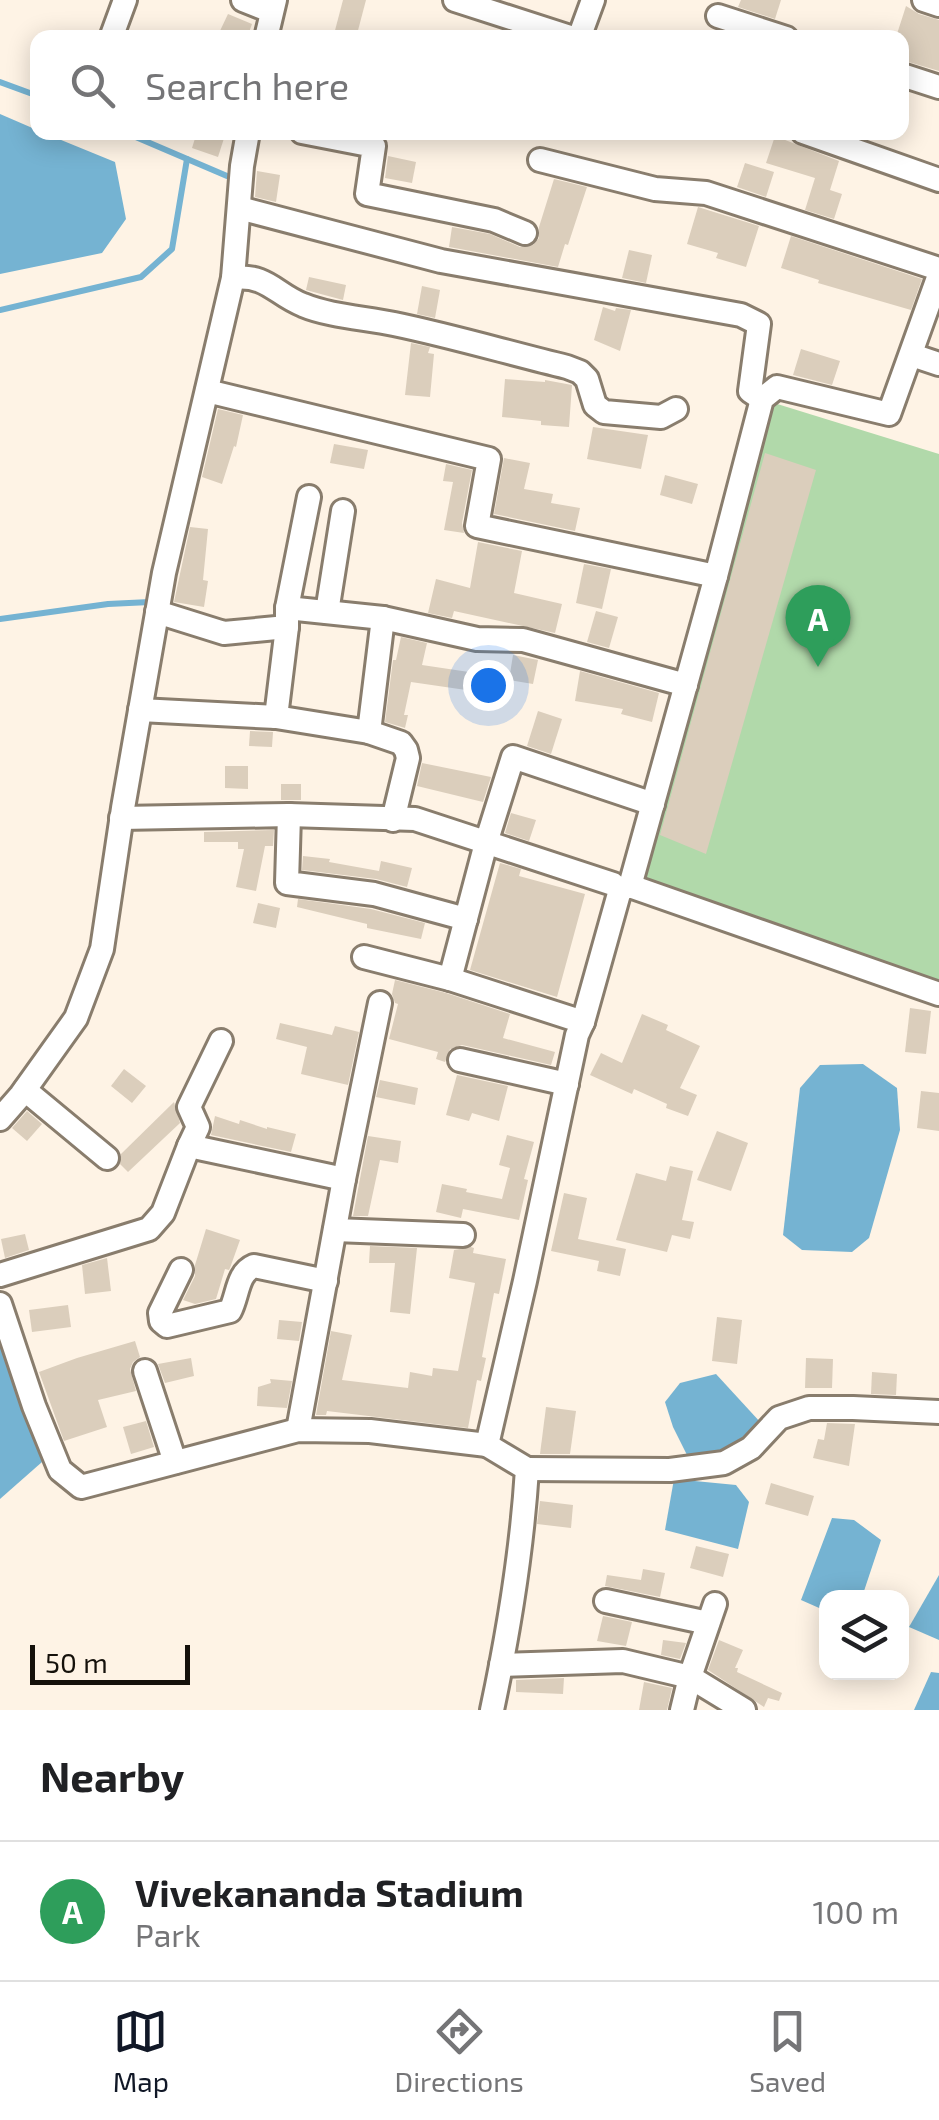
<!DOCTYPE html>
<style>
body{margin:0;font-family:"Exo 2",sans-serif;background:#f6f6f6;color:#202124}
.controls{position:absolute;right:30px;bottom:30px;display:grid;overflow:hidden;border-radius:20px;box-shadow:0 5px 25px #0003}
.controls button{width:90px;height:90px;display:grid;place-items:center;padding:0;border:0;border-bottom:2px solid #e0e0e0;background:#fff;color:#202124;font:50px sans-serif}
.scale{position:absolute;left:30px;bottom:25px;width:160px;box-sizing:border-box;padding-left:10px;border:5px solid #15110b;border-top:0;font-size:28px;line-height:35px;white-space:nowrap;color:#15110b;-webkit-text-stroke:8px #fef3e5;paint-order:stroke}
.you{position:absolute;left:488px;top:685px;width:35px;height:35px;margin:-25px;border:8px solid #fff;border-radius:50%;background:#1a73e8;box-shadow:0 0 0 15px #1a73e833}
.badge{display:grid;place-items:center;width:65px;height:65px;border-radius:50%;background:#111827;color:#fff;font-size:32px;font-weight:700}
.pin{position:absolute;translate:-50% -82px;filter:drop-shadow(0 2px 5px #0008)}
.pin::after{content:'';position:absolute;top:52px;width:35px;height:30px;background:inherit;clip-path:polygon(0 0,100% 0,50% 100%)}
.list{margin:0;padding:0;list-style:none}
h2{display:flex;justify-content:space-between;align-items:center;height:130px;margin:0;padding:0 40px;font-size:42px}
h2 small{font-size:32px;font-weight:400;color:#757577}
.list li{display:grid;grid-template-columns:65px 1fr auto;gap:30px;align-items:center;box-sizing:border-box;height:140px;padding:0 40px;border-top:2px solid #e0e0e0}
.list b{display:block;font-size:38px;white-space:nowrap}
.list p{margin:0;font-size:32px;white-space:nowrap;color:#757577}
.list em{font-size:32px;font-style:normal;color:#757577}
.icon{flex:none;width:55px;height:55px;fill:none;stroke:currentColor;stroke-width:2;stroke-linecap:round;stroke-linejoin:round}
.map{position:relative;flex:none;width:939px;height:1710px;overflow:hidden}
.search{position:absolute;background:#fff;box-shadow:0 5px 25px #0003;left:30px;right:30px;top:30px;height:110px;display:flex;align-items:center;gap:25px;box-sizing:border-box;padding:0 35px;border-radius:20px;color:#757577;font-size:38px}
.sheet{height:270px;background:#fff}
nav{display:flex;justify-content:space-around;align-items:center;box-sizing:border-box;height:140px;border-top:2px solid #e0e0e0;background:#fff;font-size:28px;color:#757577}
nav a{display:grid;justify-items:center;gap:5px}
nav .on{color:#111827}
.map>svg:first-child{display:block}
.green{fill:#b1d9aa}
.water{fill:#75b3d2}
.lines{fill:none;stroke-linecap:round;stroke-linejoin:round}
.stream{stroke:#75b3d2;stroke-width:6}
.building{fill:#dbcebc}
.minor-casing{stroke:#897d6d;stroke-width:28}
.minor{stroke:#fff;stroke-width:22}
</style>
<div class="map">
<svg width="939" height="1710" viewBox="0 0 939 1710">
<rect width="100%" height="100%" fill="#fef3e5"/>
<path class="green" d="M 774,403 L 939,454 L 939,984 L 636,881 Z"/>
<g class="water">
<path d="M 0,114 L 37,130 L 38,132 L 44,133 L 115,162 L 126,219 L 102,253 L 0,274 Z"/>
<path d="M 863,1064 L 897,1088 L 900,1130 L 869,1238 L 852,1252 L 802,1250 L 783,1235 L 800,1088 L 820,1065 Z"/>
<path d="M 0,1335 L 42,1462 L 0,1499 Z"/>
<path d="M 716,1374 L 761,1423 L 724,1455 L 688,1457 L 673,1427 L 665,1402 L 680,1383 Z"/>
<path d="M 674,1479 L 736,1485 L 749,1502 L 738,1549 L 665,1530 Z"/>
<path d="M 832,1518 L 854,1520 L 881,1540 L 862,1597 L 826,1598 L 826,1611 L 801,1600 Z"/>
<path d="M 939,1575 L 939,1640 L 909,1627 Z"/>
<path d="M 931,1672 L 939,1673 L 939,1710 L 914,1710 Z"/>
</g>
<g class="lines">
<g class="stream">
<path d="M 0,82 L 38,96"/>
<path d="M 124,132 L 227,176"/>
<path d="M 0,310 L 141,277 L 172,249 L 187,159"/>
<path d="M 0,619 L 108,604 L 150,602"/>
</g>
</g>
<g class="building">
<path d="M 343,0 L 366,0 L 356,38 L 333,38 Z"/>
<path d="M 741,0 L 781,0 L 775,19 L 738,7 Z"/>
<path d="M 906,6 L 919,14 L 939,20 L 939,71 L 902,60 L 902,35 L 897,34 Z"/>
<path d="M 228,14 L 252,24 L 247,38 L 230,38 L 219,33 Z"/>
<path d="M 197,132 L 226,132 L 218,157 L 192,148 Z"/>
<path d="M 775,136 L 839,161 L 830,190 L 842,194 L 834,219 L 805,210 L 815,178 L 766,163 Z"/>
<path d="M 388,156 L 416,162 L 412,183 L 385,178 Z"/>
<path d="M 745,163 L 774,172 L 766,197 L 737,187 Z"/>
<path d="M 257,171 L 280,175 L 276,202 L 255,197 Z"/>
<path d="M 554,179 L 587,187 L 568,245 L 565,244 L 558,267 L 449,247 L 452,227 L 490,234 L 520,247 L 533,245 L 539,238 L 539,227 Z"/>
<path d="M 698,207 L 759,226 L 746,267 L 716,258 L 718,253 L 687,244 Z"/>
<path d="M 791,236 L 922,279 L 911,310 L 818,283 L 819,280 L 781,268 Z"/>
<path d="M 629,250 L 652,255 L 646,283 L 622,278 Z"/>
<path d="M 309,277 L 346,285 L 343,300 L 306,290 Z"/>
<path d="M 422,286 L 440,290 L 435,318 L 417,314 Z"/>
<path d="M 603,307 L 615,311 L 616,308 L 631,310 L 620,351 L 594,340 Z"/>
<path d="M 411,343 L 430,347 L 428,353 L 434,354 L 430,397 L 405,395 Z"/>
<path d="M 801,349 L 840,361 L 832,385 L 793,375 Z"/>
<path d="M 505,379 L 545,382 L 545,380 L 572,385 L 569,427 L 541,425 L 541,421 L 502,417 Z"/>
<path d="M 218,409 L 243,415 L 236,447 L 234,446 L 222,484 L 202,477 Z"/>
<path d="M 593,427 L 648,435 L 641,469 L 587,459 Z"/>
<path d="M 334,444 L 368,450 L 364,469 L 330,463 Z"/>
<path d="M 765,453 L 816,470 L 706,854 L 660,835 Z"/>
<path d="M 504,458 L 530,463 L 524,489 L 553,494 L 551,503 L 580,508 L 575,531 L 494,514 Z"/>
<path d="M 446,464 L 472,470 L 462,523 L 464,533 L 444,530 L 453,482 L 443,481 Z"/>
<path d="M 665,475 L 698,484 L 692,504 L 660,495 Z"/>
<path d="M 190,527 L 208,529 L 203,580 L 208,581 L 204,607 L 174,602 Z"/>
<path d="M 478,542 L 522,551 L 514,593 L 562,604 L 555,633 L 454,611 L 452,618 L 428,613 L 436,579 L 470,588 Z"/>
<path d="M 584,564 L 611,569 L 602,609 L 576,603 Z"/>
<path d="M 596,611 L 618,617 L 609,648 L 587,642 Z"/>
<path d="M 401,637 L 427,643 L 422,665 L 469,672 L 466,690 L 411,682 L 404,715 L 408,715 L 405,728 L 385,722 L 393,660 L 396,660 Z"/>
<path d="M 513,655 L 538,660 L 533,684 L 509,680 Z"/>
<path d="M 580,671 L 659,693 L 652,722 L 621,714 L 623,709 L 575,701 Z"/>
<path d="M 538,711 L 562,719 L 551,754 L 527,746 Z"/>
<path d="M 250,731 L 273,732 L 272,747 L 249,746 Z"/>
<path d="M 422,763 L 491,777 L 483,802 L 417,786 Z"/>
<path d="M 225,766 L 248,766 L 248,789 L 225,788 Z"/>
<rect x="281" y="784" width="20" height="16"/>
<path d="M 511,813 L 536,820 L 529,841 L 505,833 Z"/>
<path d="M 274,830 L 273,846 L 265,846 L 256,891 L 236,887 L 244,849 L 238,849 L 238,842 L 204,842 L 204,832 Z"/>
<path d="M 303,856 L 330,859 L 329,862 L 379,871 L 381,861 L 412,868 L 407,887 L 376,879 L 302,870 Z"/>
<path d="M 500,863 L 521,869 L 519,876 L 585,894 L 557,997 L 470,970 Z"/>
<path d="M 298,899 L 371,909 L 425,923 L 421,939 L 367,928 L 367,924 L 297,907 Z"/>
<path d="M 258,903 L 280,908 L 276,928 L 253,923 Z"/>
<path d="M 395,980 L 446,993 L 510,1014 L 503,1038 L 555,1052 L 551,1065 L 462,1045 L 450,1049 L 445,1062 L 436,1059 L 438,1052 L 389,1039 L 398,1004 L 395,1003 L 392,994 Z"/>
<path d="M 910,1008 L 931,1011 L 926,1054 L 905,1052 Z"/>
<path d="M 642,1014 L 668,1025 L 666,1030 L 700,1046 L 680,1088 L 697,1095 L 688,1116 L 666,1108 L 667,1104 L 634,1089 L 632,1094 L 590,1075 L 601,1053 L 622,1063 Z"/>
<path d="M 280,1023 L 332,1035 L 335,1026 L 359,1032 L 348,1085 L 301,1074 L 307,1047 L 276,1039 Z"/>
<path d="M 124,1069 L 146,1086 L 132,1103 L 111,1086 Z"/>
<path d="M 457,1075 L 508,1086 L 499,1121 L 472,1113 L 469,1121 L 446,1115 Z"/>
<path d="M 380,1080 L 418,1088 L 415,1105 L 376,1097 Z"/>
<path d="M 921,1091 L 939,1093 L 939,1131 L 917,1128 Z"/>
<path d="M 174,1102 L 180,1123 L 128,1172 L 120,1164 L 121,1154 Z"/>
<path d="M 27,1111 L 42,1124 L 27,1141 L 12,1128 Z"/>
<path d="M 215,1116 L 239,1124 L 240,1120 L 267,1129 L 267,1127 L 296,1134 L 291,1152 L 211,1135 Z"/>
<path d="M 717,1131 L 748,1143 L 731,1191 L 697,1180 Z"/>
<path d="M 507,1135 L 534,1142 L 524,1179 L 528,1180 L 519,1220 L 463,1209 L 461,1218 L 436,1212 L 442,1184 L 467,1189 L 466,1192 L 502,1199 L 510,1168 L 499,1165 Z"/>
<path d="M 368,1136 L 401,1141 L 398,1163 L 380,1160 L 368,1216 L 353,1216 Z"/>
<path d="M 670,1166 L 693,1171 L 682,1220 L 694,1222 L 690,1239 L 672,1235 L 667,1252 L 616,1240 L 636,1173 L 666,1181 Z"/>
<path d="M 564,1193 L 587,1198 L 578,1239 L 626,1249 L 620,1276 L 597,1271 L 599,1261 L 551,1251 Z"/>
<path d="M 206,1229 L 240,1240 L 230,1268 L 229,1270 L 225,1269 L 216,1299 L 195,1304 L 183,1300 L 195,1276 L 195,1265 Z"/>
<path d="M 25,1234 L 29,1250 L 5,1258 L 1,1239 Z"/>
<path d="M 370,1246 L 417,1248 L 410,1314 L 390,1312 L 395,1263 L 369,1263 Z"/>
<path d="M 471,1247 L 474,1248 L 473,1253 L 506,1259 L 499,1294 L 494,1293 L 482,1357 L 486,1358 L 481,1381 L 477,1380 L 468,1428 L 327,1411 L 326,1415 L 316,1415 L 331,1331 L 352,1335 L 342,1380 L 408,1388 L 410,1372 L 432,1376 L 433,1368 L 458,1371 L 475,1283 L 449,1278 L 454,1250 Z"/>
<path d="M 107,1258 L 111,1291 L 85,1294 L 82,1265 Z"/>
<path d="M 68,1305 L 71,1327 L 32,1332 L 29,1310 Z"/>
<path d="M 717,1317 L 742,1320 L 737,1364 L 712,1361 Z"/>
<path d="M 279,1320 L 302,1322 L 299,1341 L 277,1339 Z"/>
<path d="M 135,1341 L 140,1357 L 133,1362 L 130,1369 L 136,1391 L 98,1400 L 107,1427 L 64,1441 L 39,1372 L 77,1358 Z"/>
<path d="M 191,1358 L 194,1376 L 165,1383 L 158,1364 Z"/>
<path d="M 806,1358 L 833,1359 L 832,1388 L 805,1388 Z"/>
<path d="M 872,1372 L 897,1374 L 896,1395 L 871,1394 Z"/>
<path d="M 270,1379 L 292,1381 L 287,1408 L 257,1406 L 258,1387 L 271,1383 Z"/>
<path d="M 546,1407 L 576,1411 L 570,1454 L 540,1454 Z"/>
<path d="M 146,1421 L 154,1447 L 131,1454 L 123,1427 Z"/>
<path d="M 827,1423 L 855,1424 L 849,1466 L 813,1458 L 818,1439 L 824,1440 Z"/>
<path d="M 771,1483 L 814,1496 L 808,1516 L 765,1504 Z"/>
<path d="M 540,1501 L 573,1505 L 571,1528 L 537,1524 Z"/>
<path d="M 696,1546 L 729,1554 L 723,1577 L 690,1568 Z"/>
<path d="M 643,1569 L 665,1573 L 660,1597 L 605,1586 L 607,1575 L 641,1580 Z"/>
<path d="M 603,1616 L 632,1622 L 626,1646 L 597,1641 Z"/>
<path d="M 663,1640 L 686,1643 L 680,1659 L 661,1655 Z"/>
<path d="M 719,1640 L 743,1650 L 735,1668 L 738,1668 L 737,1672 L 782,1693 L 779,1701 L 768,1698 L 764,1707 L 708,1670 Z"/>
<path d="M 564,1678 L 563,1694 L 516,1692 L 516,1680 Z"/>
<path d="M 644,1682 L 672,1688 L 667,1710 L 639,1710 Z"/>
</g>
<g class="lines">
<g class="minor-casing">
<g id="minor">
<path d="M 243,0 L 271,11"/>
<path d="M 455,0 L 573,38"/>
<path d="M 924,0 L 939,5"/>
<path d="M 718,16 L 786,38"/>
<path d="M 111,38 L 125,0"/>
<path d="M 266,38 L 275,0"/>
<path d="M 579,38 L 593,0"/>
<path d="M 902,75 L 939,87"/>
<path d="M 302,132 L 374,146 L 367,194 L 494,220 L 525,233"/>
<path d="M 803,132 L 939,180"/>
<path d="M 540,160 L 655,189 L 706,193 L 939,269"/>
<path d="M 239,208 L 441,261 L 741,315 L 759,324 L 750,391 L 762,399"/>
<path d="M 233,278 C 267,274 275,294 303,305 C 329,316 366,318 394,324 C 452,336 509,353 567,367 L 580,372 L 587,379 L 595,405 L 604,412 L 661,417 L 676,409"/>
<path d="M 912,355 L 939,364"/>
<path d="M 207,391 L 489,459 L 477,526 L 716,576"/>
<path d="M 287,608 L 383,618 L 477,639 L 523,640 L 686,685"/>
<path d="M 157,612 L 224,633 L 287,627 L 287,608 L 309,497"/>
<path d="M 327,612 L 343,511"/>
<path d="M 140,710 L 276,717 L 369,732 L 401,743 L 406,750 L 408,758 L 393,820"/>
<path d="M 276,717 L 287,627"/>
<path d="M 369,732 L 383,618"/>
<path d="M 289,815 L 415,819 L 613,884 L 620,890"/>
<path d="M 121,818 L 289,815 L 287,883 L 374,894 L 466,919"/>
<path d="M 630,886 L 939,994"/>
<path d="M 364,957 L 450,979 L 583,1022"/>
<path d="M 450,979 L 486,843 L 513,757 L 653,804"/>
<path d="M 460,1060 L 567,1084"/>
<path d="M 25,1090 L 107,1158"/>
<path d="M 0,1119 L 21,1095 L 76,1018 L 102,949 L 123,808 L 164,573 L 233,278 L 242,166 L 248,132"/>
<path d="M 189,1146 L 198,1127 L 189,1107 L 221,1041"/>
<path d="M 335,1230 L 463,1235"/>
<path d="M 181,1270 L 160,1313 L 161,1321 L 167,1326 L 230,1311 C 238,1296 237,1273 254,1266 L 326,1281"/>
<path d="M 0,1275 L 149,1229 L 163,1213 L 189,1146 L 344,1179"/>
<path d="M 0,1304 L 34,1406 L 60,1470 L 81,1487 L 298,1430 L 370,1431 L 487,1445"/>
<path d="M 145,1371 L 175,1462"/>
<path d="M 298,1430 L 344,1179 L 380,1003"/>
<path d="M 527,1469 L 670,1470 L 724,1463 L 751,1448 L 779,1418 L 809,1408 L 853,1408 L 939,1412"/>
<path d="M 606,1601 L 708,1623"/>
<path d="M 501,1665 L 623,1661 L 690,1677 L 744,1710"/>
<path d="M 492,1710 C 509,1630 522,1551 527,1469 L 487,1445 L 525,1281 L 577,1035 L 583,1022 L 620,890 L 630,886 L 716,576 L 762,399 L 777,387 L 889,414 L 939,275"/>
<path d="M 682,1710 L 690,1677 L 715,1604"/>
</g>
</g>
<use href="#minor" class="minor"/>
</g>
</svg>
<div class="controls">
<button><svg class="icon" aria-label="layers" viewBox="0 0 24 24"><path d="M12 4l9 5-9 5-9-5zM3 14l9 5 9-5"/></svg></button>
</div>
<div class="scale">50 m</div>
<div class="you"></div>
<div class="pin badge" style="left:818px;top:667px;background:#2e9e5b">A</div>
<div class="search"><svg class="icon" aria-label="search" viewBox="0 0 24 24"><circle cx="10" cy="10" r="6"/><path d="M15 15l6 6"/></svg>Search here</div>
</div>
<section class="sheet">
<h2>Nearby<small></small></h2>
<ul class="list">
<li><span class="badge" style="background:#2e9e5b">A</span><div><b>Vivekananda Stadium</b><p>Park</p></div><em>100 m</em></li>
</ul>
</section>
<nav>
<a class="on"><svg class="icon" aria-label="map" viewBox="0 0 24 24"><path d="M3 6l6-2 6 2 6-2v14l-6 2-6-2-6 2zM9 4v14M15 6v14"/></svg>Map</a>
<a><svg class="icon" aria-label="directions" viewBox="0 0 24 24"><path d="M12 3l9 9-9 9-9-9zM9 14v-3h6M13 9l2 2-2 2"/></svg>Directions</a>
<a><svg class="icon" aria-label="saved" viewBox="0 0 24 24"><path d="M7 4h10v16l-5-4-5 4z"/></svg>Saved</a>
</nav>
